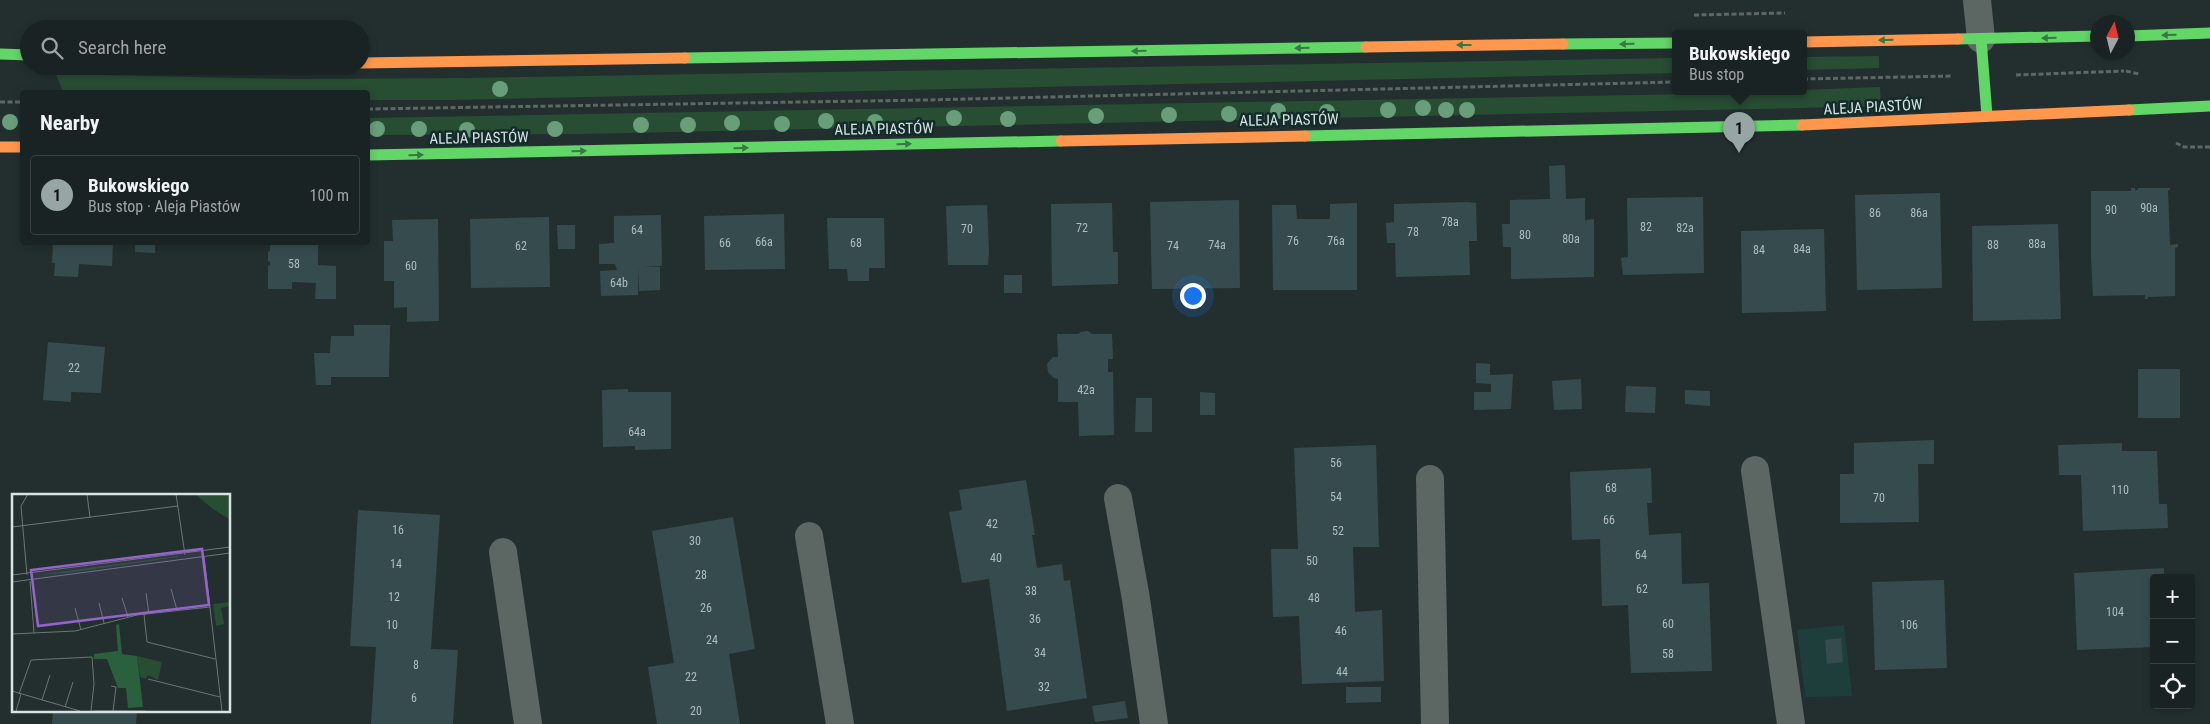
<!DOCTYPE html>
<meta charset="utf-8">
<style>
body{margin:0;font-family:"Roboto Condensed",sans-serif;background:#272f30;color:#f1f3f6}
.controls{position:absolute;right:15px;bottom:15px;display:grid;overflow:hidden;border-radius:5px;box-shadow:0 2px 8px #0003}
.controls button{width:45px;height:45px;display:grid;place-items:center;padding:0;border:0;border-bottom:1px solid #384041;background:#1a2323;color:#f1f3f6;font:25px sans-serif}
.compass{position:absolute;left:2090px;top:15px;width:45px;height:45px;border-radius:50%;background:#1a2323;box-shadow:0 2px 8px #0003;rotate:7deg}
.you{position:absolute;left:1192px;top:295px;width:18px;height:18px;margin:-12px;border:4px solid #fff;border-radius:50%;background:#1a73e8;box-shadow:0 0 0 8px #1a73e833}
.badge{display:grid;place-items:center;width:32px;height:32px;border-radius:50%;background:#97a5a4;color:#111;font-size:16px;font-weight:700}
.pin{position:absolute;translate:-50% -41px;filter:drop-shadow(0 1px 2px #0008)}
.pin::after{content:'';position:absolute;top:26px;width:18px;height:15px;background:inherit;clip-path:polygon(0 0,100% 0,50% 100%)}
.popup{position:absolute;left:1672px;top:30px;width:135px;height:65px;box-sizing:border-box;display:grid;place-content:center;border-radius:5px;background:#1a2323;filter:drop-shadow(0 1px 4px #0005);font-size:16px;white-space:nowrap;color:#9fa4a6}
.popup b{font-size:19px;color:#f1f3f6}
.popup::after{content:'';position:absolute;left:50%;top:100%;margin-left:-10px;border:10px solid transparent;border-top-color:#1a2323}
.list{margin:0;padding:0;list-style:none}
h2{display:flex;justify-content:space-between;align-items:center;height:65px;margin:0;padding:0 20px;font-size:21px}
h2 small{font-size:16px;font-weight:400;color:#9fa4a6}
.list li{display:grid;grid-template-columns:32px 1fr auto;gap:15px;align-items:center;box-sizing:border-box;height:80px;margin:0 10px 10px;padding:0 10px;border:1px solid #384041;border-radius:5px}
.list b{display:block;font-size:19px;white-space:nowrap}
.list p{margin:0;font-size:16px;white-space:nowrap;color:#9fa4a6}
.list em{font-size:16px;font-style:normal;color:#9fa4a6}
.icon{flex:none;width:28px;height:28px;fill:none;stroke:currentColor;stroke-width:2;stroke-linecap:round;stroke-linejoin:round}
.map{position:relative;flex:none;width:2210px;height:724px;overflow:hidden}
.search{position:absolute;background:#1a2323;box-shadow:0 2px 8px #0003;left:20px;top:20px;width:350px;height:55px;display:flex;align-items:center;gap:12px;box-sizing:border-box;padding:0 18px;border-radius:28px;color:#9fa4a6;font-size:19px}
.panel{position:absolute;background:#1a2323;box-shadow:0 2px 8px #0003;left:20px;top:90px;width:350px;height:155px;border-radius:5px}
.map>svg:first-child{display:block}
.built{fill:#1e3e3c}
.green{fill:#274d33}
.building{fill:#364b4e}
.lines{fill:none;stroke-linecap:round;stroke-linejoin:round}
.path{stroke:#5e6765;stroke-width:3;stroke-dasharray:5 2.5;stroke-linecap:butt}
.street{stroke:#5c6764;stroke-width:28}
.fast{stroke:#63d668;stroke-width:11}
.slow{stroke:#ff974d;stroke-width:11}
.tree{fill:#689e7a}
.oneway{fill:#377846}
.labels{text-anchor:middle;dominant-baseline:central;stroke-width:5;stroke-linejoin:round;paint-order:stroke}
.number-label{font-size:12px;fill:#aebebe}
.street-label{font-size:15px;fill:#d6e4e3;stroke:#132b2a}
.inset-road{fill:none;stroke:#6b7777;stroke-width:1}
.view{fill:#9663ca;fill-opacity:0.15;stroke:#9663ca;stroke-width:2.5}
.inset-edge{fill:none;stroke:#d6e4e3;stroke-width:2.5}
</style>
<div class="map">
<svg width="2210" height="724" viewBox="0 0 2210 724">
<rect width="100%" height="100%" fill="#232f2f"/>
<path class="built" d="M 1844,625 L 1852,696 L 1805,697 L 1797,630 Z"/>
<g class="green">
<path d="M 1879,56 L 1879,68 L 1803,70 L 1803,57 Z"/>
<path d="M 1675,58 L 1675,73 L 452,100 L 368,100 L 368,92 L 63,92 L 56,74 L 296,79 L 467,78 Z"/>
<path d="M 1880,87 L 1881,106 L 1845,107 L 580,134 L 368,135 L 368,118 L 1803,92 L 1803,90 Z"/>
</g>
<g class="building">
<path d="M 1565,165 L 1566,199 L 1585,198 L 1585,220 L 1594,219 L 1594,277 L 1511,279 L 1511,247 L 1503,247 L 1502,224 L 1510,224 L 1510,200 L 1550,199 L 1549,166 Z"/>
<path d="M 2131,188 L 2135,188 L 2135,190 L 2138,190 L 2138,188 L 2170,188 L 2170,190 L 2168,190 L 2170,245 L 2178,244 L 2178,247 L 2175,248 L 2175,296 L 2148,297 L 2148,299 L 2145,299 L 2145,295 L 2093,296 L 2091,258 L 2091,191 L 2131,191 Z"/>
<path d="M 1940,193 L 1942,288 L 1857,290 L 1855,195 Z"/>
<path d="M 1703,197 L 1704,273 L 1623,275 L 1621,258 L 1628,257 L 1627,198 Z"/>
<path d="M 1239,200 L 1240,288 L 1152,289 L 1150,202 Z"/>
<path d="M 1468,202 L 1476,203 L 1477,241 L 1469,241 L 1470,275 L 1396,277 L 1395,243 L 1387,243 L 1386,223 L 1394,222 L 1394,204 Z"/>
<path d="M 1112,203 L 1113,252 L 1118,252 L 1118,284 L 1052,286 L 1051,204 Z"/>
<path d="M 1357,203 L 1357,290 L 1273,290 L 1272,205 L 1296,205 L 1297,219 L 1330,219 L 1330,204 Z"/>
<path d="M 987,205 L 989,252 L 974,252 L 989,252 L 988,265 L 948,265 L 946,206 Z"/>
<path d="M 784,214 L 785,269 L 705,270 L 704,216 Z"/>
<path d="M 661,215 L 662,266 L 643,267 L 660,267 L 660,290 L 639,291 L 638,267 L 638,295 L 601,296 L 600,271 L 617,270 L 615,264 L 599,264 L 599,244 L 614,243 L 614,216 Z"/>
<path d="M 549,217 L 550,287 L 471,288 L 470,219 Z"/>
<path d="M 827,218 L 884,218 L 885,268 L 869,268 L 869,281 L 848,281 L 847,269 L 829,269 Z"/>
<path d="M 438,219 L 439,321 L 407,322 L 407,307 L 394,308 L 394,281 L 384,281 L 384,241 L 393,241 L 392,220 Z"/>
<path d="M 2058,224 L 2061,319 L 1973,321 L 1972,226 Z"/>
<path d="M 557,225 L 575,225 L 575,249 L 558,249 Z"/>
<path d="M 1824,229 L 1826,311 L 1742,313 L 1741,231 Z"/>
<path d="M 53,242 L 113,242 L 112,266 L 79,264 L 78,277 L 54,276 L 55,263 L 52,263 Z"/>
<path d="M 135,242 L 155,242 L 155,253 L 135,252 Z"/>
<path d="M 270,242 L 318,242 L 318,265 L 336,266 L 336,299 L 315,299 L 316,283 L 292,282 L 292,289 L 268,289 L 268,265 L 270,266 L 270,261 L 268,262 L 268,252 L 270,251 Z"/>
<rect x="1004" y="275" width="18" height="18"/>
<path d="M 354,325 L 390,325 L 389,377 L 331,377 L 331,385 L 316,385 L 314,353 L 330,353 L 331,336 L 354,336 Z"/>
<path d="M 1088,331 L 1092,334 L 1112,334 L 1113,359 L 1108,359 L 1108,372 L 1113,372 L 1114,435 L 1079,436 L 1078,402 L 1058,402 L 1058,379 L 1054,378 L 1048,372 L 1047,364 L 1053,357 L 1058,357 L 1057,334 L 1078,334 L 1081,332 Z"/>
<path d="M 48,342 L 105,347 L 101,393 L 71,392 L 71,402 L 43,400 Z"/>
<path d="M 1476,363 L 1490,364 L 1490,375 L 1513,374 L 1511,409 L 1474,410 L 1474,392 L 1491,392 L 1491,384 L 1476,383 Z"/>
<rect x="2138" y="369" width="42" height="49"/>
<path d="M 1581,379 L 1582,409 L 1554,410 L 1552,381 Z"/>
<path d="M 1626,386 L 1656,387 L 1655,413 L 1625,412 Z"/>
<path d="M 628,389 L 628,392 L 671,392 L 671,449 L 635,450 L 635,446 L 603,447 L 602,390 Z"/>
<path d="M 1685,390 L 1710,391 L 1710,406 L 1685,404 Z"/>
<path d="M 1200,392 L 1215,393 L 1215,415 L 1200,415 Z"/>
<path d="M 1136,398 L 1152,398 L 1152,432 L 1135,432 Z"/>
<path d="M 1934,440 L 1934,464 L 1918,464 L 1919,522 L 1840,523 L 1840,474 L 1854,474 L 1854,443 Z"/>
<path d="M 2122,443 L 2122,451 L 2157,451 L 2159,504 L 2167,504 L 2168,528 L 2083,531 L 2081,475 L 2059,475 L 2058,445 Z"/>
<path d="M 1376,445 L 1379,547 L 1353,547 L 1355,612 L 1382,610 L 1384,681 L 1302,684 L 1299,616 L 1273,617 L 1271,549 L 1298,549 L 1294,448 Z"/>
<path d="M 1651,468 L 1652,503 L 1647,503 L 1649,535 L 1681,533 L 1682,584 L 1709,583 L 1712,671 L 1631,673 L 1628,605 L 1602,606 L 1600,539 L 1572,540 L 1570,472 Z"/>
<path d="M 1026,480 L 1035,535 L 1032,535 L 1037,568 L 1062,564 L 1064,581 L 1070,580 L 1087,698 L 1007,711 L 989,579 L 962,583 L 949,512 L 962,510 L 959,490 Z"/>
<path d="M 358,510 L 440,515 L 431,649 L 458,650 L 453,724 L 371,724 L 376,647 L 350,646 Z"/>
<path d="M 733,517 L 755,649 L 729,654 L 740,724 L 657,724 L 648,667 L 674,663 L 652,531 Z"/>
<path d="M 2164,568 L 2164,578 L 2154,578 L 2154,647 L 2077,650 L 2074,573 Z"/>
<path d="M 1944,580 L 1947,668 L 1875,670 L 1872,582 Z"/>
<path d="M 1841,638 L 1843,662 L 1827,664 L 1825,640 Z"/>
<path d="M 1346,687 L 1381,687 L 1381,702 L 1346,703 Z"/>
<path d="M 1125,701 L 1128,718 L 1095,722 L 1092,706 Z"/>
<path d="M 53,710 L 137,710 L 136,724 L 52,724 Z"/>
</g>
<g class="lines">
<g class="path">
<path d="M 1694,15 L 1785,13"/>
<path d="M 2126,71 L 2139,74"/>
<path d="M 2016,75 L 2124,71"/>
<path d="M 1803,79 L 1952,76"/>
<path d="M 0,102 L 22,102"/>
<path d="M 368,109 L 926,100 L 1675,82"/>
<path d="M 2176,143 L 2184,147 L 2210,147"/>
</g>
<g class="street">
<path d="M 1977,0 L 1981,39"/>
<path d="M 1755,470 L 1791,724"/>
<path d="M 1430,479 L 1435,724"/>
<path d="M 1118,498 L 1136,599 L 1154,724"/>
<path d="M 809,536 L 840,724"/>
<path d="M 503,552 L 528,724"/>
</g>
<g class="fast">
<path d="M 2128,36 L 2210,33"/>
<path d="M 1958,39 L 2098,36"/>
<path d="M 1981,39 L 1987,116"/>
<path d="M 1563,44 L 1675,43"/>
<path d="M 0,54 L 29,55"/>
<path d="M 685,58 L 1366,47"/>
<path d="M 2129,110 L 2210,106"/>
<path d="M 1305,136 L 1802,125"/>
<path d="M 368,155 L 1061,141"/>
</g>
<g class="slow">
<path d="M 1803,42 L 1958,39"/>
<path d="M 1366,47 L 1563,44"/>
<path d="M 361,63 L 685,58"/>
<path d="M 1802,125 L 2129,110"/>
<path d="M 1061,141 L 1305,136"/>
<path d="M 0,147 L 22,147"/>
</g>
</g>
<g class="tree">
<circle cx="500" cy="89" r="8"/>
<circle cx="1423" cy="108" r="8"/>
<circle cx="1388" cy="110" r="8"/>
<circle cx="1446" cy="110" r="8"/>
<circle cx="1467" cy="110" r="8"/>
<circle cx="1278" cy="111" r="8"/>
<circle cx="1327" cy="112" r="8"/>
<circle cx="1229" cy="114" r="8"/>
<circle cx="1169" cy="115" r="8"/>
<circle cx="1096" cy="116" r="8"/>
<circle cx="954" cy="118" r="8"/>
<circle cx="1008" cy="119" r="8"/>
<circle cx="826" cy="121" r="8"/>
<circle cx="10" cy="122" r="8"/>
<circle cx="875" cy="122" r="8"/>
<circle cx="732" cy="123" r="8"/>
<circle cx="782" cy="124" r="8"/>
<circle cx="641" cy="125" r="8"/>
<circle cx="688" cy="125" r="8"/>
<circle cx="377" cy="129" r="8"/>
<circle cx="419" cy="129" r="8"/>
<circle cx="555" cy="129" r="8"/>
<circle cx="467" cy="130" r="8"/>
</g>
<defs><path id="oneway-solid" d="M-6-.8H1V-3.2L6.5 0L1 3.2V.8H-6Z" transform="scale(1.25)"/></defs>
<g class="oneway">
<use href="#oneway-solid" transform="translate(2169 35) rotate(179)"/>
<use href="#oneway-solid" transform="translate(2049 38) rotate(179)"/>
<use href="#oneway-solid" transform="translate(1886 40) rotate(179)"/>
<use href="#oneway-solid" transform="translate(1627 44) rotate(179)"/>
<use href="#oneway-solid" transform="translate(1464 45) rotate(180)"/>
<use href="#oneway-solid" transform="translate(1302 48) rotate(179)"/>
<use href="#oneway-solid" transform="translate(1139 51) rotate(179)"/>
<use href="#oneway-solid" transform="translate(904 144) rotate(-2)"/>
<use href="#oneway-solid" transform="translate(741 148) rotate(-1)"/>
<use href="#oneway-solid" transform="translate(579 151) rotate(-1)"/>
<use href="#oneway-solid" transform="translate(416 155) rotate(-2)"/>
</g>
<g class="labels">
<g class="number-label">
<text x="2149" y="208">90a</text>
<text x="2111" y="210">90</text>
<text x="1875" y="213">86</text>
<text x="1919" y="213">86a</text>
<text x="1450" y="222">78a</text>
<text x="1646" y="227">82</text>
<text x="1082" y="228">72</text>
<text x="1685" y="228">82a</text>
<text x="967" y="229">70</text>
<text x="637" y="230">64</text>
<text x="1413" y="232">78</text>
<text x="1525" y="235">80</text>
<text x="1571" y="239">80a</text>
<text x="1293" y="241">76</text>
<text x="1336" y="241">76a</text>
<text x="764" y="242">66a</text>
<text x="725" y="243">66</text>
<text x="856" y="243">68</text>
<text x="2037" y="244">88a</text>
<text x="1217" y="245">74a</text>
<text x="1993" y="245">88</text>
<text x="521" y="246">62</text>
<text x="1173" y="246">74</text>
<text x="1802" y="249">84a</text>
<text x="1759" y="250">84</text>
<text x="294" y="264">58</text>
<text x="411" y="266">60</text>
<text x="619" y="283">64b</text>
<text x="74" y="368">22</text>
<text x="1086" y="390">42a</text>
<text x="637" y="432">64a</text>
<text x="1336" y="463">56</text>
<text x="1611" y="488">68</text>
<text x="2120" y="490">110</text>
<text x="1336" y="497">54</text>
<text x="1879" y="498">70</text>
<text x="1609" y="520">66</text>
<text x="992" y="524">42</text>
<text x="398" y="530">16</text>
<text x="1338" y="531">52</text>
<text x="695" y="541">30</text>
<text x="1641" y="555">64</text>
<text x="996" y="558">40</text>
<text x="1312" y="561">50</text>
<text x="396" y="564">14</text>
<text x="701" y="575">28</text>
<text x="1642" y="589">62</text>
<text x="1031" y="591">38</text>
<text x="394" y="597">12</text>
<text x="1314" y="598">48</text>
<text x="706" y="608">26</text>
<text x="2115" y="612">104</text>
<text x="1035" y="619">36</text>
<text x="1668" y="624">60</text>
<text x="392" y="625">10</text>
<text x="1909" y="625">106</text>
<text x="1341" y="631">46</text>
<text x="712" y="640">24</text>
<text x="1040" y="653">34</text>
<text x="1668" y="654">58</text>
<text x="416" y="665">8</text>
<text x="1342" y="672">44</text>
<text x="691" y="677">22</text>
<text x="1044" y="687">32</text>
<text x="414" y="698">6</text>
<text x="696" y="711">20</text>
</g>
<g class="street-label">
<text transform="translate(1873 107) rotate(-3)">ALEJA PIASTÓW</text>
<text transform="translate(1289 120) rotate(-1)">ALEJA PIASTÓW</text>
<text transform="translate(884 129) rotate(-1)">ALEJA PIASTÓW</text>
<text transform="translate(479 138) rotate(-1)">ALEJA PIASTÓW</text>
</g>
</g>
<g transform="translate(12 494)">
<rect width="218" height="218" fill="#232f2f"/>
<path d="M 183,0 L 217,0 L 217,25 L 201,15 ZM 165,63 L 55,79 L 24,81 L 165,62 ZM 217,108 L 217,112 L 209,114 L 212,130 L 204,132 L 201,110 ZM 125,162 L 150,168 L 146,186 L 136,181 L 134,185 L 128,183 Z" fill="#274d33"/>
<path d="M 107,130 L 110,160 L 125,162 L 131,213 L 116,214 L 114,194 L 106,194 L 95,165 L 82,165 L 82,160 L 106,157 L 104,131 Z" fill="#2a603d"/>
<path class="inset-road" d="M 75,0 L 78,24M 164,0 L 173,61M 0,33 L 166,12M 192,62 L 210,217M 0,81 L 218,53M 15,81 L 9,12 L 16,0M 18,87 L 22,139M 0,88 L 218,59M 159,95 L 165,116M 134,99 L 137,120M 110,104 L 116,123M 87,109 L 92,129M 63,114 L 69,136M 132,120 L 135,148 L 203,165M 0,140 L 63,137 L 125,121 L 198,113M 136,185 L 208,203M 99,192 L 104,193 L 101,217M 0,197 L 68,217M 7,200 L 19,166 L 80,163 L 82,190 L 79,217M 30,206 L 38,181M 53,213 L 61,188M 4,217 L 9,200M 82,217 L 133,217"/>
<path class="view" d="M 190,55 L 197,111 L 26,132 L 19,76 Z"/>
<rect width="218" height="218" class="inset-edge"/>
</g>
</svg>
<div class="controls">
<button>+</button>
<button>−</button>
<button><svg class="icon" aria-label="locate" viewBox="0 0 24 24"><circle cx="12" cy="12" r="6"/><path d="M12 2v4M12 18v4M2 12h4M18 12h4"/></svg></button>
</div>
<svg class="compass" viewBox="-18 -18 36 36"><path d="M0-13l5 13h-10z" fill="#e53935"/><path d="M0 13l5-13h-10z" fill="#9fa4a6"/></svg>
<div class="you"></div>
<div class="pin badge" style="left:1739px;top:153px">1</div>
<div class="popup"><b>Bukowskiego</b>Bus stop</div>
<div class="search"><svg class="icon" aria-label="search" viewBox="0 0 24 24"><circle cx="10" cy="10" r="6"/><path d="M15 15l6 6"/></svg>Search here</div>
<section class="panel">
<h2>Nearby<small></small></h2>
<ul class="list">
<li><span class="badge">1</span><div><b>Bukowskiego</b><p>Bus stop · Aleja Piastów</p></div><em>100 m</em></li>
</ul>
</section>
</div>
